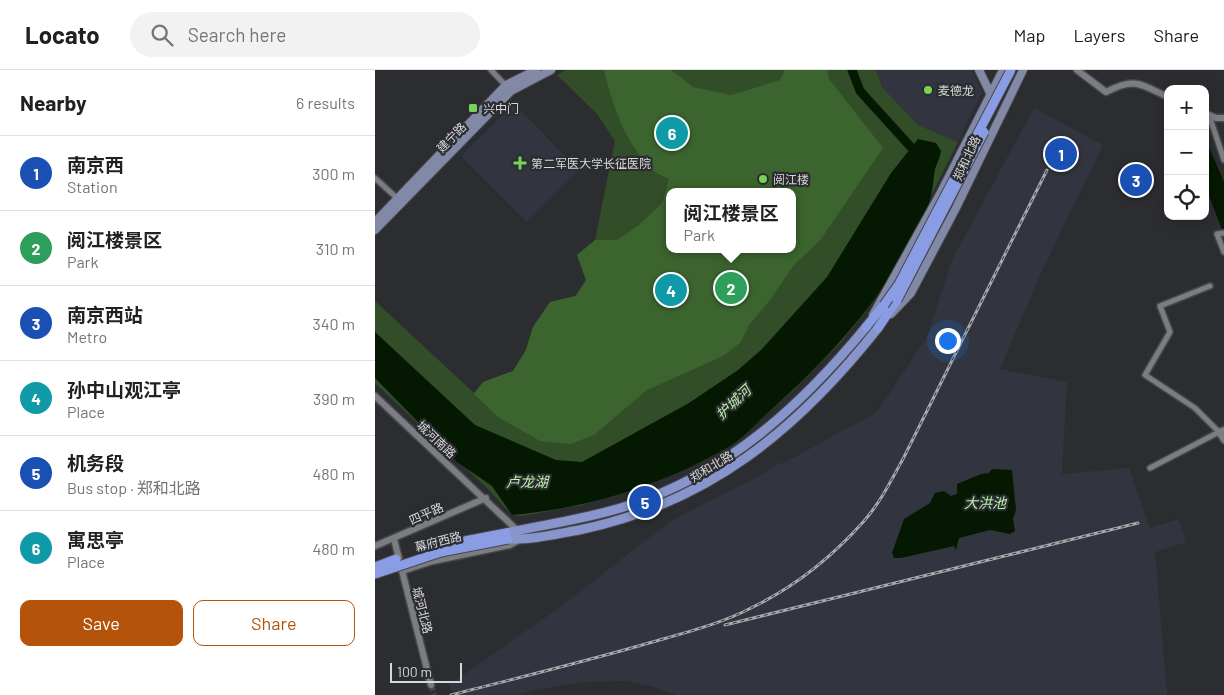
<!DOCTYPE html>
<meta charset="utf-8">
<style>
body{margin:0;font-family:Barlow,"Noto Sans SC",sans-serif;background:#f2f2f2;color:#202124}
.controls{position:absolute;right:15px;top:15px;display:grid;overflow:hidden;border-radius:10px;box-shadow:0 2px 12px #0003}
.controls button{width:45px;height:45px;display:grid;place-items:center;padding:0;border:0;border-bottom:1px solid #e0e0e0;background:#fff;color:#202124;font:25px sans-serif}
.scale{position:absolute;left:15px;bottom:12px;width:72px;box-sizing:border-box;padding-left:5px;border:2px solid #d6d7da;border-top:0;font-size:14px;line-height:18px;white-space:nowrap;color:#d6d7da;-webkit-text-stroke:4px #2c2d31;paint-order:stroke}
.you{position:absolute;left:572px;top:270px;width:18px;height:18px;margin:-12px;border:4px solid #fff;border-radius:50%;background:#1a73e8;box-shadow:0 0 0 8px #1a73e833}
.badge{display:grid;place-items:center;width:32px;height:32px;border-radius:50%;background:#b45309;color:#fff;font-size:16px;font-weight:700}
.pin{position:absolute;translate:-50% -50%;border:2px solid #fff;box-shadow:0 1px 5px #0006}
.popup{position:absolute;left:291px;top:118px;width:130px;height:65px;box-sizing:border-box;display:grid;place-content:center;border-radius:10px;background:#fff;filter:drop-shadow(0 1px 4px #0005);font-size:16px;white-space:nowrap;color:#757577}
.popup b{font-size:19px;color:#202124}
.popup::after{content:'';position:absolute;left:50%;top:100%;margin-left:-10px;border:10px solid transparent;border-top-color:#fff}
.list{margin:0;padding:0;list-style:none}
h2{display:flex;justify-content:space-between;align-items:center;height:65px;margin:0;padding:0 20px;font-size:21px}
h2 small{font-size:16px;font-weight:400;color:#757577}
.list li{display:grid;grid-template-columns:32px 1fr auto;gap:15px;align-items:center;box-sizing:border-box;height:75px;padding:0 20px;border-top:1px solid #e0e0e0}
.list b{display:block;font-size:19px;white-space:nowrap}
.list p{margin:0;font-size:16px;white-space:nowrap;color:#757577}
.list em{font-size:16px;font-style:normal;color:#757577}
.actions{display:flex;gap:10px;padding:15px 20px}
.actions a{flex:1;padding:11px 0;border:1px solid #b45309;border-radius:10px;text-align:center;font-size:18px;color:#b45309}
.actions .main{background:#b45309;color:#fff}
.icon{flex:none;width:28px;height:28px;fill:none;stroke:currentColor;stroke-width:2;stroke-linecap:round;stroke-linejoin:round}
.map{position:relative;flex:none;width:849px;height:625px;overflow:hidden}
header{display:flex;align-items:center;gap:30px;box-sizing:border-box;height:70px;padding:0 25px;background:#fff;border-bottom:1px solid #e0e0e0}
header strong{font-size:24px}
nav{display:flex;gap:28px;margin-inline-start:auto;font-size:18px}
.search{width:350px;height:45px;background:#f2f2f2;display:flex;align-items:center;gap:12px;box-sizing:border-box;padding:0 18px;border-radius:28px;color:#757577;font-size:19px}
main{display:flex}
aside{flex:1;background:#fff}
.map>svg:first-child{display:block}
.built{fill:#32353f}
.green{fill:#324e29;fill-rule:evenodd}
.forest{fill:#3c642f;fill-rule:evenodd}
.water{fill:#051801}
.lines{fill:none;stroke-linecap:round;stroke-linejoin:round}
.river{stroke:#051801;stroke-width:9}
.tertiary-tunnel{stroke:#46464a;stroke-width:6;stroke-dasharray:6 3;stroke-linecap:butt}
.minor-casing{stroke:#46484b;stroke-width:8}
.tertiary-casing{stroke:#46484b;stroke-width:9}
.secondary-casing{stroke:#46484b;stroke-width:10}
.primary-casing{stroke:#46484b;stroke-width:11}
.trunk-casing{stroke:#46484b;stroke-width:11}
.minor{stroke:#7c7d82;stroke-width:5}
.tertiary{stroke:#7c7d82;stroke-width:6}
.secondary{stroke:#8189a7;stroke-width:8}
.primary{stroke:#8795cc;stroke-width:9}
.trunk{stroke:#8a9de4;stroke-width:9}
.rail-casing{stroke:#a8a9ac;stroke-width:3}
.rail{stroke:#2c2d31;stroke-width:1;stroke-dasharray:4;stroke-linecap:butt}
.trunk-bridge-casing{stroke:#46484b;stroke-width:11;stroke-linecap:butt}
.trunk-bridge{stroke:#8a9de4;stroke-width:9}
.poi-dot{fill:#78d258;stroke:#2c2d31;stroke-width:2}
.labels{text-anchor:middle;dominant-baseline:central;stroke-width:4.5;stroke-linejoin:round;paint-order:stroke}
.poi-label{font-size:12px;fill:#d6d7da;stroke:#2c2d31;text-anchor:start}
.street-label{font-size:12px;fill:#d6d7da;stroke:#2c2d31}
.water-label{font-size:14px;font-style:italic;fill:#b8f4a5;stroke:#2c2d31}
</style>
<header>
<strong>Locato</strong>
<div class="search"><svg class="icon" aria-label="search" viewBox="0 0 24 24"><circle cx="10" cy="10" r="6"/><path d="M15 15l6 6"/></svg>Search here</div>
<nav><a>Map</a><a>Layers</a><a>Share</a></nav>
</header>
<main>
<aside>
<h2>Nearby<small>6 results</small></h2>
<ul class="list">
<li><span class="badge" style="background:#1a4fb4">1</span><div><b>南京西</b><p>Station</p></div><em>300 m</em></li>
<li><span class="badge" style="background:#2e9e5b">2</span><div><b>阅江楼景区</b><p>Park</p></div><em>310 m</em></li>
<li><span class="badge" style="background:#1a4fb4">3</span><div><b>南京西站</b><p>Metro</p></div><em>340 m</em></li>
<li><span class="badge" style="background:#0f9aa8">4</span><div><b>孙中山观江亭</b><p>Place</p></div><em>390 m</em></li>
<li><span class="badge" style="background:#1a4fb4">5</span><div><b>机务段</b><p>Bus stop · 郑和北路</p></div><em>480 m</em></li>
<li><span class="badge" style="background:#0f9aa8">6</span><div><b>寓思亭</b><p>Place</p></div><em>480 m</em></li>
</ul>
<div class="actions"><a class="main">Save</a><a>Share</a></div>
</aside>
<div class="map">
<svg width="849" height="625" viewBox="0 0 849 625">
<rect width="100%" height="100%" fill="#2c2d31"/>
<g class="built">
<path d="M 501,0 L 597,0 L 607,22 L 583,72 L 543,55 L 507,17 Z"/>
<path d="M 139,34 L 204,100 L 152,152 L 86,86 Z"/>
<path d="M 659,38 L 728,75 L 666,203 L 625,299 L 692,312 L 687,404 L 754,398 L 775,458 L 804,449 L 811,472 L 780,482 L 792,625 L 302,625 L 279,617 L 252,611 L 208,612 L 159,620 L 143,625 L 79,625 L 74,615 L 185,537 L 296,451 L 388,404 L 405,392 L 407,394 L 502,342 L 552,267 L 577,190 Z"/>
</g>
<path class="green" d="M 191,0 L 501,0 L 507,17 L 543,55 L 583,72 L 530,178 L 491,241 L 466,272 L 419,320 L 357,374 L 274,415 L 207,435 L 147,446 L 137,445 L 112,418 L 0,313 L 0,231 L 99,323 L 108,312 L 138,301 L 151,280 L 158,257 L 175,232 L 200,226 L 211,210 L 202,185 L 220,170 L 240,71 L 222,44 L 182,5 ZM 295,122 L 417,122 L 417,179 L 295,179 Z"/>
<path class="forest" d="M 229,0 L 296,0 L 318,17 L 356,25 L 405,10 L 410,0 L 452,0 L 454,9 L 508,78 L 446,169 L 418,196 L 395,230 L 374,255 L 366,272 L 348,286 L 272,320 L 219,365 L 196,374 L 165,371 L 123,347 L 99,324 L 108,312 L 138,301 L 151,280 L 158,257 L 175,232 L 201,226 L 211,210 L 202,185 L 220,170 L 242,170 L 264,155 L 287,133 L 294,109 C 288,106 280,103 275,97 C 250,72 237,34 229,0 ZM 295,122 L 417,122 L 417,179 L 295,179 Z"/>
<g class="water">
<path d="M 543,69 L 561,73 L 566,81 C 565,88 562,93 560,99 C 558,110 558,122 554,133 C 523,212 460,283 398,338 C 384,350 370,367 355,376 C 288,415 215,438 137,445 L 117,416 L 82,392 L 0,308 L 0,262 L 100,355 L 181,390 L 207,392 L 314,333 L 363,300 L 386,280 L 452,207 L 516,103 Z"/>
<path d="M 833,75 L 849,112 L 849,165 L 830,115 L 830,76 Z"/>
<path d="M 617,399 L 637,400 L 641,440 L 638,449 L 640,461 L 635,464 L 615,460 L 584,468 L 581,480 L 579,476 L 526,488 L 519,488 L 517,483 L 529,449 L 555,433 L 560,423 L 569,421 L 576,426 L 582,424 L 582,414 L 606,404 L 614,403 Z"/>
</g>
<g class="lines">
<path class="river" d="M 477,0 L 485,21 L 544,86"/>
<path class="tertiary-tunnel" d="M 56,615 L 59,625"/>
<g class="minor-casing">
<g id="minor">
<path d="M 116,0 L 136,21"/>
<path d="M 834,45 L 849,90"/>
<path d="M 0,108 L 23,129"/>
<path d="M 849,163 L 842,164 L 849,182"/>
<path d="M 775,398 L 844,362 L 820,338 L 770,305 L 795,262 L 785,236 L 835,216"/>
</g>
</g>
<g class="tertiary-casing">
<g id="tertiary">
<path d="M 702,0 L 731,22 C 760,7 765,14 793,27"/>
<path d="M 830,43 L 841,48 L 849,48"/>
<path d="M 0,326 L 142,460"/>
<path d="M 849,360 L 844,362 L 849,370"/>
<path d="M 19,469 L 56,615"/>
<path d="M 0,476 L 111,428"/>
<path d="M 27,501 L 58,491 L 135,475 L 144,470"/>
</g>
</g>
<g class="secondary-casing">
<g id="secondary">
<path d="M 604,0 L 616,25"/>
<path d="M 0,152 L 131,15 L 161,0"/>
<path d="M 0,160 L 136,21 L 176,0"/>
<path d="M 516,244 L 536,223 L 581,138 L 648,0"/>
<path d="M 498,245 L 564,126 L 628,0"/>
</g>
</g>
<g class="primary-casing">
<g id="primary">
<path d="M 131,463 C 172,454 212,449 252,436 C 352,404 426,336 491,257"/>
<path d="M 133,469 C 157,470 181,464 204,460 C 334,433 423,359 503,258"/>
</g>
</g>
<g class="trunk-casing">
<g id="trunk">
<path d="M 491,257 L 509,235"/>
<path d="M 503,258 L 522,230"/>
</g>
</g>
<use href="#minor" class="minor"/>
<use href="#tertiary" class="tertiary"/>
<use href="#secondary" class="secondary"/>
<use href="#primary" class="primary"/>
<use href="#trunk" class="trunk"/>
<g class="rail-casing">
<g id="rail">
<path d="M 350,555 L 763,453"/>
<path d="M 76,625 C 142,608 208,592 274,573 C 309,563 346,554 378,537 C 419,517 458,486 489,451 C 505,433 517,409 529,387 L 672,100"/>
</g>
</g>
<use href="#rail" class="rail"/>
<g class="trunk-bridge-casing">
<g id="trunk-bridge">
<path d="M 522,230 L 609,62"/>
<path d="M 509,235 L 524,214 L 636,0"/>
<path d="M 79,473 L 131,463"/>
<path d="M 0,497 L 21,489"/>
<path d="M 0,504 L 66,482 L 133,469"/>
</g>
</g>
<use href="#trunk-bridge" class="trunk-bridge"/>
</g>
<g class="poi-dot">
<circle cx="553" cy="20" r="5"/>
<rect x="93" y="33" width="10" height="10" rx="2.5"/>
<path d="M142.5 85.5h5v5h5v5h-5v5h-5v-5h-5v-5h5z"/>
<circle cx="388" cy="109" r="5"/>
</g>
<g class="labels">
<g class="poi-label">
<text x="563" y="20">麦德龙</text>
<text x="108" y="38">兴中门</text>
<text x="156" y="93">第二军医大学长征医院</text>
<text x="398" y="109">阅江楼</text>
</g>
<g class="street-label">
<text transform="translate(76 67) rotate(-46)">建宁路</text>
<text transform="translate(591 88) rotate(-65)">郑和北路</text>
<text transform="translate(62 369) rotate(43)">城河南路</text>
<text transform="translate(336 396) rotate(-31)">郑和北路</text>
<text transform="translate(51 443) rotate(-24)">四平路</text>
<text transform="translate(63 471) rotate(-14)">幕府西路</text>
<text transform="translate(48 540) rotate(76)">城河北路</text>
</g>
<g class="water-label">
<text transform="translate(358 332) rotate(-43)">护城河</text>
<text x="152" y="411">卢龙湖</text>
<text x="610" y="432">大洪池</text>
</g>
</g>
</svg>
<div class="controls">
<button>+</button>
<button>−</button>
<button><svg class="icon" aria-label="locate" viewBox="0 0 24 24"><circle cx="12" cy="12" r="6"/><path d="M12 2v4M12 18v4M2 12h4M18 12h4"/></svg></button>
</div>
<div class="scale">100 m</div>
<div class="you"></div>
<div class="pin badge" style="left:686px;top:84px;background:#1a4fb4">1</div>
<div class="pin badge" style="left:356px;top:218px;background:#2e9e5b">2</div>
<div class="popup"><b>阅江楼景区</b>Park</div>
<div class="pin badge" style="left:761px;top:110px;background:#1a4fb4">3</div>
<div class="pin badge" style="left:296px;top:220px;background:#0f9aa8">4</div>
<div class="pin badge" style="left:270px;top:432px;background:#1a4fb4">5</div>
<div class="pin badge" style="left:297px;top:63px;background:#0f9aa8">6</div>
</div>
</main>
